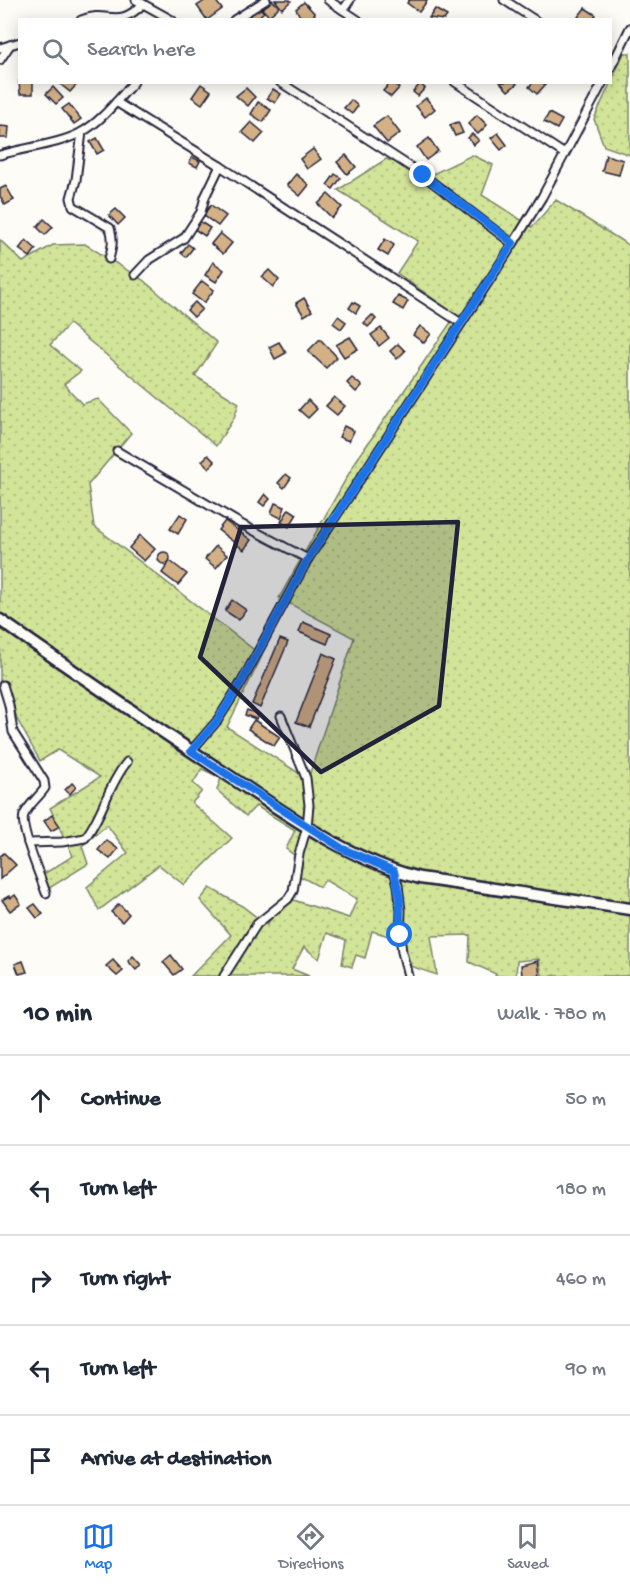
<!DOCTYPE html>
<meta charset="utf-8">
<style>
body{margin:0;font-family:"Gochi Hand",sans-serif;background:#f2f2f3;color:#1f2937}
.stop{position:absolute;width:18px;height:18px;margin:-14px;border:4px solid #1a73e8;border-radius:50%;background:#fff}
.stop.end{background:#1a73e8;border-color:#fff;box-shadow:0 2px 6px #0008}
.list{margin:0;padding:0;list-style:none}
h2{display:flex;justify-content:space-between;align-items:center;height:78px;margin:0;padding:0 24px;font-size:26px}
h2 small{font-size:20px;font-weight:400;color:#747a83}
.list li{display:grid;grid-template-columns:39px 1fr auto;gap:18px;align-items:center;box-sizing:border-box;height:90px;padding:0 24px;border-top:2px solid #e0e1e3}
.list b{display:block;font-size:22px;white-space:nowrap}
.list em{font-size:20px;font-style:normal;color:#747a83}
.icon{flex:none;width:33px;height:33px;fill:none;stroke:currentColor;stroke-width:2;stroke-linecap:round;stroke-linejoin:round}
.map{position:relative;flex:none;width:630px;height:976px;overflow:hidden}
.search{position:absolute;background:#fff;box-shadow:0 3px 15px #0003;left:18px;right:18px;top:18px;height:66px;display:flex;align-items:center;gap:15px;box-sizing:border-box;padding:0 21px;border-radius:0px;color:#747a83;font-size:22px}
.sheet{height:528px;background:#fff}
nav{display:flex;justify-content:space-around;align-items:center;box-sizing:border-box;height:84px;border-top:2px solid #e0e1e3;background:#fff;font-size:16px;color:#747a83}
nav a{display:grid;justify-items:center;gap:3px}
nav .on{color:#1a73e8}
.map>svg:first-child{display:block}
.grass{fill:url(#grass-dots);stroke:#7a836a;stroke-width:1.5}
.building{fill:#d4b086;stroke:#22223b;stroke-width:1.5}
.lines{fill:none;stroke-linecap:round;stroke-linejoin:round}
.minor-casing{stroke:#22223b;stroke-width:11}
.secondary-casing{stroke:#22223b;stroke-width:15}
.minor{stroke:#fdfcf7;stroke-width:7}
.secondary{stroke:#fdfcf7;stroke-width:10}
.route{stroke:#1a73e8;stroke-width:8}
.marked{fill:#22223b;fill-opacity:0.2;stroke:#22223b;stroke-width:4.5;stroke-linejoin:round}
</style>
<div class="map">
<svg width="630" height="976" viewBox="0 0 630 976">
<defs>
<pattern id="grass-dots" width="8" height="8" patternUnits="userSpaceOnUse" patternTransform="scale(1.5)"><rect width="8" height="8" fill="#d2e498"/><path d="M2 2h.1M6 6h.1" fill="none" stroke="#b4c384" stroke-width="1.8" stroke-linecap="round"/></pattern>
</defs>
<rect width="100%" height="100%" fill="#fdfcf7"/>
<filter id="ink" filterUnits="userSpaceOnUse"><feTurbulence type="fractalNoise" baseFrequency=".0167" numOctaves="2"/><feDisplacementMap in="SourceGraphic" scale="12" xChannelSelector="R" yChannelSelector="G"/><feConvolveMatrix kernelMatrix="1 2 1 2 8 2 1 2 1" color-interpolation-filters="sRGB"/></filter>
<g filter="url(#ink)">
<g class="grass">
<path d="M 624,53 L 630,53 L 630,155 L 604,146 L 594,119 Z"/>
<path d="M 472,155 L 493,165 L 482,195 L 532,227 L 556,200 L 630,246 L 630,976 L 542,976 L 539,959 L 517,961 L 516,976 L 495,976 L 496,974 L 469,962 L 470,935 L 431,936 L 437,975 L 401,963 L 402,940 L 372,931 L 365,958 L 356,955 L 352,967 L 342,964 L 346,940 L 327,933 L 319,959 L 304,947 L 292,969 L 309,976 L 191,976 L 231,935 L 200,900 L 210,888 L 242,906 L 267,925 L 284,897 L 349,918 L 357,899 L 325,880 L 320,887 L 294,873 L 302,861 L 286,849 L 295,830 L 256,806 L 246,816 L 217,790 L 221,778 L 202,769 L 193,783 L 202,791 L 192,803 L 232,838 L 184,885 L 159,865 L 99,910 L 87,887 L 128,853 L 107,825 L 82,846 L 88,864 L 43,892 L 37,878 L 73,856 L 50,808 L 100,777 L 58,750 L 40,761 L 17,719 L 7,684 L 0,682 L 0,240 L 23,262 L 53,245 L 85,244 L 143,280 L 217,343 L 195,376 L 239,403 L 234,418 L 216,446 L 69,324 L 50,345 L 81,371 L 64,384 L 82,404 L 98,399 L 131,433 L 88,485 L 94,526 L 262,656 L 227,727 L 308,779 L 354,638 L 279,598 L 356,461 L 456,315 L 397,273 L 418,241 L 338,190 L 386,159 L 433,174 Z"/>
</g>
<g class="building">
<path d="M 206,0 L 215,0 L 222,9 L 207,20 L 197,6 Z"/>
<path d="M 272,0 L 279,7 L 269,16 L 262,9 Z"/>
<path d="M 275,0 L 290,0 L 291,1 L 282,9 Z"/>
<path d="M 409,0 L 426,0 L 427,1 L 419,12 L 407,3 Z"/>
<path d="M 304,2 L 315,14 L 308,20 L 302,20 L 296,9 Z"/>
<path d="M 259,7 L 264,12 L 255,20 L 250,20 L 248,17 Z"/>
<path d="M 585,8 L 596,15 L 593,20 L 581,20 L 578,17 Z"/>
<path d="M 435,9 L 447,16 L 444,20 L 429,18 Z"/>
<path d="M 19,81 L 33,82 L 33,94 L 20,94 Z"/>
<path d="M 61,82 L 79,82 L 70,92 L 60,84 Z"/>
<path d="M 391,82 L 399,88 L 391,97 L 383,91 Z"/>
<path d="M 500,82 L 515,82 L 517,84 L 508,91 Z"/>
<path d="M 533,82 L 542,82 L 545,85 L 537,94 L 529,87 Z"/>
<path d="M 201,84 L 211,91 L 202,104 L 192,97 Z"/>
<path d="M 420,84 L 425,88 L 418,96 L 413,92 Z"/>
<path d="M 53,87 L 63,98 L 56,104 L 46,94 Z"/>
<path d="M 246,88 L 255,97 L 248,106 L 236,96 Z"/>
<path d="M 273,89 L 281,94 L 275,103 L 267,98 Z"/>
<path d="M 426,98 L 435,109 L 425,117 L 416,106 Z"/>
<path d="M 351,100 L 358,106 L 352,114 L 344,108 Z"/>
<path d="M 258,102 L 271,110 L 263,122 L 251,114 Z"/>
<path d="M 69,104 L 81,119 L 74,124 L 62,109 Z"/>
<path d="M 549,113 L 562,120 L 557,129 L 544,122 Z"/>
<path d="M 477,115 L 487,125 L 478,134 L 468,124 Z"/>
<path d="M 387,116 L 400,133 L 387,143 L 373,126 Z"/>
<path d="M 251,122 L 264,133 L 255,143 L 242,132 Z"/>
<path d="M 458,122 L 463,133 L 455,136 L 450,125 Z"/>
<path d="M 0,126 L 9,127 L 8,138 L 0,138 Z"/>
<path d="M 498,133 L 507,145 L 501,150 L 491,138 Z"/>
<path d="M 472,134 L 479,140 L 474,145 L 468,138 Z"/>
<path d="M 97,138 L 104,150 L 97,154 L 90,142 Z"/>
<path d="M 429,138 L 438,151 L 426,160 L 417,147 Z"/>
<path d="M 313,149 L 321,159 L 307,169 L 300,159 Z"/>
<path d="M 346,155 L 356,167 L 347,174 L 337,162 Z"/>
<path d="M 606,155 L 623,160 L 619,175 L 602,171 Z"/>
<path d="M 192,157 L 200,161 L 197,167 L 189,163 Z"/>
<path d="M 296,174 L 309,185 L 300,196 L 287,185 Z"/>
<path d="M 335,174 L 341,178 L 333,189 L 327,185 Z"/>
<path d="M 6,186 L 14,200 L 5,205 L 0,196 L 0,189 Z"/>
<path d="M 328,194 L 342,207 L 332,218 L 318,204 Z"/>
<path d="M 211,205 L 226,216 L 218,226 L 203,215 Z"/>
<path d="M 116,209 L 125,218 L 118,225 L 109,215 Z"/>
<path d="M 44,219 L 53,227 L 45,235 L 37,227 Z"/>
<path d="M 199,221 L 210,228 L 205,236 L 194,229 Z"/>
<path d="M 220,233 L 232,243 L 223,254 L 211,244 Z"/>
<path d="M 385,239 L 394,245 L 388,256 L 378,250 Z"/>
<path d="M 26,240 L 36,249 L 30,257 L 19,249 Z"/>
<path d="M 188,244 L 193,248 L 186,257 L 181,253 Z"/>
<path d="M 213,262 L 224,270 L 216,282 L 205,275 Z"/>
<path d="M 269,270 L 279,280 L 273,287 L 262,277 Z"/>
<path d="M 202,281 L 214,290 L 204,303 L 192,294 Z"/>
<path d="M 398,296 L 408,301 L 403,310 L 393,304 Z"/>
<path d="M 304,298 L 312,311 L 304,316 L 296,303 Z"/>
<path d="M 195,302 L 202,309 L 194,317 L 187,310 Z"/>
<path d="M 353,302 L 360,306 L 356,313 L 349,308 Z"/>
<path d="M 372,315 L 376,319 L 368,327 L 364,323 Z"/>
<path d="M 338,316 L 346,322 L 341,329 L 333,323 Z"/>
<path d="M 420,326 L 431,334 L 424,343 L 413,335 Z"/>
<path d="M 381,328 L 389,338 L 379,346 L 371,335 Z"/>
<path d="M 350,337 L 358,349 L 344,357 L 336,345 Z"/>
<path d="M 320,339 L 337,357 L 326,368 L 308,351 Z"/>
<path d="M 279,342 L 286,353 L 275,359 L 269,347 Z"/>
<path d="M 398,344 L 405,351 L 397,359 L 390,351 Z"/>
<path d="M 352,378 L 362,386 L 356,392 L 347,383 Z"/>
<path d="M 334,397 L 345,406 L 337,415 L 326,406 Z"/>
<path d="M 308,400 L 317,409 L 308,418 L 299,410 Z"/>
<path d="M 344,426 L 354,431 L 349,441 L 339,437 Z"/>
<path d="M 208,455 L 215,462 L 209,468 L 202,461 Z"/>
<path d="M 286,474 L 291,478 L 284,488 L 278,483 Z"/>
<path d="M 265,494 L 270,499 L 264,506 L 259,502 Z"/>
<path d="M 275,503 L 285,507 L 281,518 L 271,513 Z"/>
<path d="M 289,509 L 297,514 L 289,527 L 281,522 Z"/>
<path d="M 180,514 L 187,519 L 178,534 L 170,529 Z"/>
<path d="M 225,521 L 251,540 L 244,550 L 218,530 Z"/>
<path d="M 140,535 L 155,549 L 144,561 L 129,548 Z"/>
<path d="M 216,546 L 227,555 L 216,568 L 205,559 Z"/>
<circle cx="164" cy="558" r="6"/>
<path d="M 170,561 L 187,574 L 178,585 L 162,573 Z"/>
<path d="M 232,600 L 246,610 L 239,620 L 225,611 Z"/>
<path d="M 303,622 L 331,634 L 327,644 L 299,632 Z"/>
<path d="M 280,639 L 288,642 L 260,708 L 252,704 Z"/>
<path d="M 323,653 L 336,659 L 309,727 L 296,722 Z"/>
<path d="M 247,710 L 258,714 L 256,719 L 245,715 Z"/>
<path d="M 254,720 L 280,737 L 274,746 L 248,729 Z"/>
<path d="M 72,783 L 76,787 L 70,794 L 65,790 Z"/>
<path d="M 52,815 L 60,826 L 51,831 L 44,821 Z"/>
<path d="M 106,840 L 118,849 L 110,859 L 98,850 Z"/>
<path d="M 4,853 L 16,865 L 0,879 L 0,856 Z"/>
<path d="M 15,895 L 21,904 L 10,911 L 2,900 L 9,896 L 11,898 Z"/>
<path d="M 35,904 L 43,914 L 37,918 L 29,908 Z"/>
<path d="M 119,904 L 129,914 L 122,922 L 111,912 Z"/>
<path d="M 171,955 L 182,969 L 174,975 L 163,962 Z"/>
<path d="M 133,956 L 141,965 L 136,970 L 128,961 Z"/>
<path d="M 113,960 L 123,971 L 117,976 L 106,966 Z"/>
<path d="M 23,961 L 27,972 L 19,974 L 15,964 Z"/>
<path d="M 538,961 L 540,976 L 522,976 L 521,965 Z"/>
</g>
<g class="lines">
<g class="minor-casing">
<g id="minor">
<path d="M 136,0 L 172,20"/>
<path d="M 328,0 L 358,20"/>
<path d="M 504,0 L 535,20"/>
<path d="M 343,10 L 350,0"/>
<path d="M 81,20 C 108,9 117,30 143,4"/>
<path d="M 234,20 L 266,0"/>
<path d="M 0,48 L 20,42"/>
<path d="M 0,60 L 10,45"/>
<path d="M 610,69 L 630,28"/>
<path d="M 280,82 L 423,175 L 513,244"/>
<path d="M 455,82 L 563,153"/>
<path d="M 116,102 L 220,166 L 461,323"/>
<path d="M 82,132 L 76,180 L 71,198 L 73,206 L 110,228 C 114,240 112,248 109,259"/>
<path d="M 0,155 C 26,147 58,145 82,132 C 103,120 118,99 134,82"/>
<path d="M 135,275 L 149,260 L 184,238 L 201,212 L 205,197 L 220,166"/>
<path d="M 117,451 L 241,524 L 308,559"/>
<path d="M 3,685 L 9,705 L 13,732 L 44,781 L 45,788 C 39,797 28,805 24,815 C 19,827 41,878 46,893"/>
<path d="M 191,751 L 217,721 L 241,683 L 308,559 L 513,244 L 542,197 L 603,82"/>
<path d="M 28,843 L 62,842 L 85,838 C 103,815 108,785 127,762"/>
<path d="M 394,871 L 398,885 L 401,911 L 400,935 L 402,952 L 408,976"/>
<path d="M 224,976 L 257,924 L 288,899 L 293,891 L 299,854 L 307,827 L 309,805 L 306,778 L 281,716"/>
</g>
</g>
<g class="secondary-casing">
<path id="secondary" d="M 0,620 C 76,673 152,725 229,776 C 290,816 349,860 420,878 L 630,909"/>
</g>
<use href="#minor" class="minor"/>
<use href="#secondary" class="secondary"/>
</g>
</g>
<g class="lines" filter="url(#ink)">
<path class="route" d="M 400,935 L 400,898 L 394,871 L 343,849 L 191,751 L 217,721 L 241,683 L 308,559 L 513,243 L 423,175"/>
</g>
<path class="marked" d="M 458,522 L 439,706 L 321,772 L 200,657 L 241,527 Z"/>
</svg>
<div class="stop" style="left:400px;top:935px"></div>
<div class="stop end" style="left:423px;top:175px"></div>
<div class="search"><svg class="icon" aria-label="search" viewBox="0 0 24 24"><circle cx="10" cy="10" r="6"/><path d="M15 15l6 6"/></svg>Search here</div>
</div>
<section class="sheet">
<h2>10 min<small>Walk · 780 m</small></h2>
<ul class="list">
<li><svg class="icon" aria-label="ahead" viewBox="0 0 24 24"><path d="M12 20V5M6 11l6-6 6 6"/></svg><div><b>Continue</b></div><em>50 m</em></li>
<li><svg class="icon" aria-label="left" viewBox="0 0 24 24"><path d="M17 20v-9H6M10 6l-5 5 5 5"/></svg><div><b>Turn left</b></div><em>180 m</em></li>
<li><svg class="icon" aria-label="right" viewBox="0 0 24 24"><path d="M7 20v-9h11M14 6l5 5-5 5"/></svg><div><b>Turn right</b></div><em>460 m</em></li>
<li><svg class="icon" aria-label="left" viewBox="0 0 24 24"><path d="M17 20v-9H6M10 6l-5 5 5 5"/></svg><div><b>Turn left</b></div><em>90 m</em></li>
<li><svg class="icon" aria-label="arrive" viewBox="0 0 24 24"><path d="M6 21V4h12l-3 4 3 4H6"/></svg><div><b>Arrive at destination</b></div></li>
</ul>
</section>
<nav>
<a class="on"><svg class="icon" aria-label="map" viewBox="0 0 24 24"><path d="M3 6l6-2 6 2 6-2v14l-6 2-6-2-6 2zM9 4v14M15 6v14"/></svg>Map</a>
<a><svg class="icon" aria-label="directions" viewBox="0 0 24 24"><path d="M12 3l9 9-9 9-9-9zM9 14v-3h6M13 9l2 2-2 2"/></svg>Directions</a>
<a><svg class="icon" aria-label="saved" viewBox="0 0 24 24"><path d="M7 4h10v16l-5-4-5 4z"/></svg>Saved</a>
</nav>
